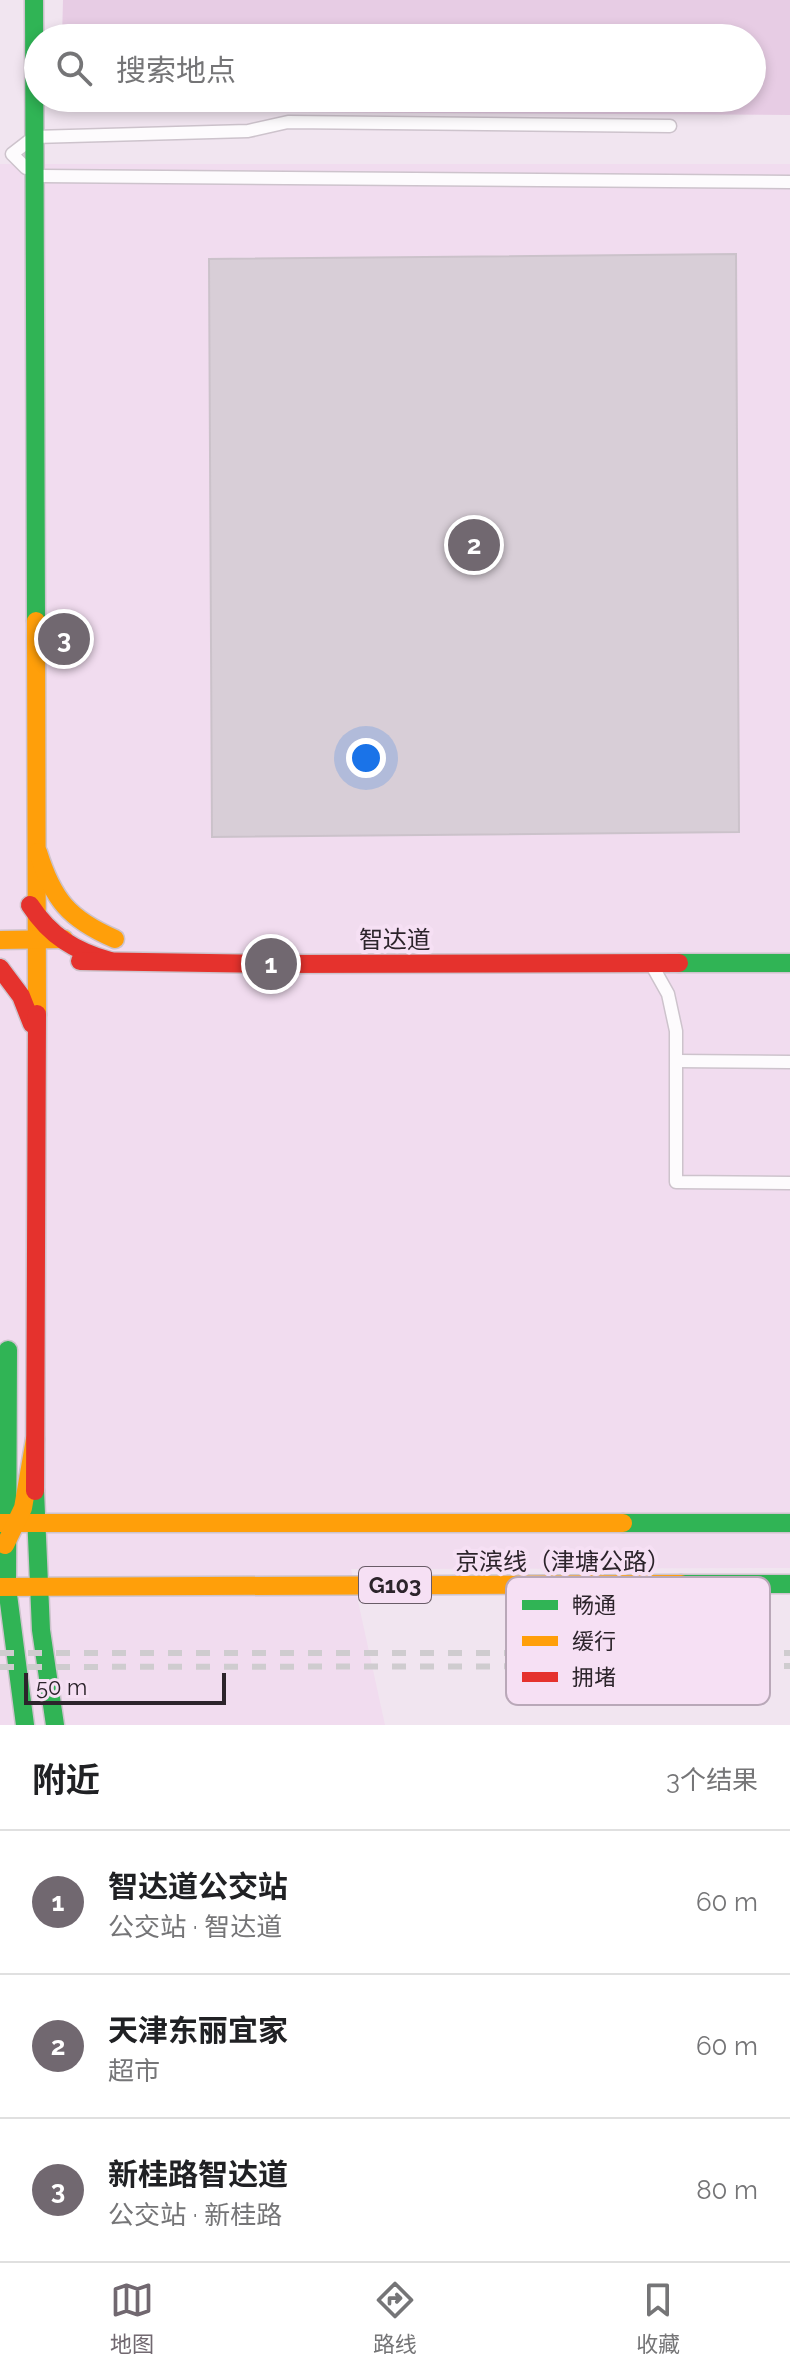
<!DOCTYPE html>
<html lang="zh">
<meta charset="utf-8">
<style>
body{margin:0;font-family:Raleway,"Noto Sans SC",sans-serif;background:#f6f6f6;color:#202124}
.scale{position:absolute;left:24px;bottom:20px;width:202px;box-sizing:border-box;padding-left:8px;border:4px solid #2c242b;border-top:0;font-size:22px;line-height:28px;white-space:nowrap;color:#2c242b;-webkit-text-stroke:6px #f6e0f4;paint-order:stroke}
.you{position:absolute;left:366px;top:758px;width:28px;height:28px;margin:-20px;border:6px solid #fff;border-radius:50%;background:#1a73e8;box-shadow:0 0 0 12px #1a73e833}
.badge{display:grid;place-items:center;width:52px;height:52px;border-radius:50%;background:#716870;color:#fff;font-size:26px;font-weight:700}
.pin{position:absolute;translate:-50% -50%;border:4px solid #fff;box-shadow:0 2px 8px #0006}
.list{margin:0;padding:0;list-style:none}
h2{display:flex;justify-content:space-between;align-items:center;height:104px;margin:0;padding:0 32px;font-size:34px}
h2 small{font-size:26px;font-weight:400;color:#757577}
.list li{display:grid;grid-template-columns:52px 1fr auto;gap:24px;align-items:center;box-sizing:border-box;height:144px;padding:0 32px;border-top:2px solid #e0e0e0}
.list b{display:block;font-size:30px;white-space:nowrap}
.list p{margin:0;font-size:26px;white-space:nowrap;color:#757577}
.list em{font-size:26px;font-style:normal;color:#757577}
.icon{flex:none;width:44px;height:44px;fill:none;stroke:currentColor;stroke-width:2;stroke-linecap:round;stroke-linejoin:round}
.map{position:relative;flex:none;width:790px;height:1725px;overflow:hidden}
.search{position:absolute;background:#fff;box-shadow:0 4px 12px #0003;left:24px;right:24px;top:24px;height:88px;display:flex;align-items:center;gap:20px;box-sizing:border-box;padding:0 28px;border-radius:44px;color:#757577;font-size:30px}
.sheet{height:536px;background:#fff}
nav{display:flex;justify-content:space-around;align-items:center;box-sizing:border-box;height:112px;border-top:2px solid #e0e0e0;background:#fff;font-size:22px;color:#757577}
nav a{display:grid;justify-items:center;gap:4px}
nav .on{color:#716870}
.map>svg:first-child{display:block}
.built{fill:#f1dcef}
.green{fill:#e7cce4}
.building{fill:#d8ced7;stroke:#cbc2ca;stroke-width:2}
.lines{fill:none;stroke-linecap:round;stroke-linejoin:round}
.lane-casing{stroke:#cdc3cc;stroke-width:15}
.fast-casing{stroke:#cdc3cc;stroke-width:21}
.slow-casing{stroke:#cdc3cc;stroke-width:21}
.jam-casing{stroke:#cdc3cc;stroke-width:21}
.lane{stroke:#fdfbfd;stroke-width:12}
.fast{stroke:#30b455;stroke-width:18}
.slow{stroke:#ff9f0a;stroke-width:18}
.jam{stroke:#e5322d;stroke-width:18}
.rail{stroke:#cfcccf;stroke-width:6;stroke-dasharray:14 14;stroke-linecap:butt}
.labels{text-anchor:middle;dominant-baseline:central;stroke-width:8;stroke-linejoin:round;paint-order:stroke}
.shield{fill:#f6e0f4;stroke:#695c67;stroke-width:2}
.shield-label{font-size:22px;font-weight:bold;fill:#2c242b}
.street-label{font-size:24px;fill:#2c242b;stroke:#f6e0f4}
.key{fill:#f6e0f4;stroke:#b9a8b8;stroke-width:2}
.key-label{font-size:22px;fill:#2c242b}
</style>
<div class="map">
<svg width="790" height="1725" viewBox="0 0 790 1725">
<rect width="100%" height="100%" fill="#f1e5f0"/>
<path class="built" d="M 0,164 L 790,164 L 790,1568 L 351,1569 L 385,1725 L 0,1725 Z"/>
<path class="green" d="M 63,0 L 790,0 L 790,115 L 62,111 L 62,98 L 752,98 L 752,38 L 62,38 Z"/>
<path class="building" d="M 736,254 L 739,832 L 212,837 L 209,259 Z"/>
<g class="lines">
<g class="lane-casing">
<g id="lane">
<path d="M 26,168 L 12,154 L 34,137 L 248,131 L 288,122 L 670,126"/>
<path d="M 41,176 L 790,182"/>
<path d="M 654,969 L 668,994 L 676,1031 L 676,1182 L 790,1183"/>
<path d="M 677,1061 L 790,1062"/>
</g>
</g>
<g class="fast-casing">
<g id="fast">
<path d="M 34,0 L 36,621"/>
<path d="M 679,963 L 790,963"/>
<path d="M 8,1350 L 7,1587 L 25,1725"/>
<path d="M 35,1491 L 41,1630 L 55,1725"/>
<path d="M 623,1523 L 790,1523"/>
<path d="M 681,1584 L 790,1584"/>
</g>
</g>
<g class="slow-casing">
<g id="slow">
<path d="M 36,621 L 37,1014"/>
<path d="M 38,852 C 53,900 69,919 115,939"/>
<path d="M 0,940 L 64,939"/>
<path d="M 0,1523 L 623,1523"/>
<path d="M 5,1545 L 23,1508 L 35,1439"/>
<path d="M 0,1587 L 681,1584"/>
</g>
</g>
<g class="jam-casing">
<g id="jam">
<path d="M 30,905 C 50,936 75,951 110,961"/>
<path d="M 80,961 L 271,964 L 679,963"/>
<path d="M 0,968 L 21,996 L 32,1024"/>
<path d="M 35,1491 L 37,1014"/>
</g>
</g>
<use href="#lane" class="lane"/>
<use href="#fast" class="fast"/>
<use href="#slow" class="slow"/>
<use href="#jam" class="jam"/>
<g class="rail">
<path d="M 0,1653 L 790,1653"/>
<path d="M 0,1667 L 790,1666"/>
</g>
</g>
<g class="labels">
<rect class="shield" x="359" y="1567" width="72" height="36" rx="6"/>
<g class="shield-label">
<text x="395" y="1585">G103</text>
</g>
<g class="street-label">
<text x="395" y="939">智达道</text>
<text x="563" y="1561">京滨线（津塘公路）</text>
</g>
</g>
<rect x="506" y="1577" width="264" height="128" rx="12" class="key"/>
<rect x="522" y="1600" width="36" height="10" fill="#30b455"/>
<rect x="522" y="1636" width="36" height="10" fill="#ff9f0a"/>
<rect x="522" y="1672" width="36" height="10" fill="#e5322d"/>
<g class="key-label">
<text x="572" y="1613">畅通</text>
<text x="572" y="1649">缓行</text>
<text x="572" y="1685">拥堵</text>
</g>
</svg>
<div class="scale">50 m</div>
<div class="you"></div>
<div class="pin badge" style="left:271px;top:964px">1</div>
<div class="pin badge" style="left:474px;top:545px">2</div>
<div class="pin badge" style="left:64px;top:639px">3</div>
<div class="search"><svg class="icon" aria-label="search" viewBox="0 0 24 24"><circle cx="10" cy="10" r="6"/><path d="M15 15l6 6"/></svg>搜索地点</div>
</div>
<section class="sheet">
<h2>附近<small>3个结果</small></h2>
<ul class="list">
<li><span class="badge">1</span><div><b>智达道公交站</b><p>公交站 · 智达道</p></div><em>60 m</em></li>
<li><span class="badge">2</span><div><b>天津东丽宜家</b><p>超市</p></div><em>60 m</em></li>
<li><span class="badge">3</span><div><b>新桂路智达道</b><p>公交站 · 新桂路</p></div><em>80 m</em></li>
</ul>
</section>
<nav>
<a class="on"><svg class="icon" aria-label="map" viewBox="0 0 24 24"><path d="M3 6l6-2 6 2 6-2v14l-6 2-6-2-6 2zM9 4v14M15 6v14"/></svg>地图</a>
<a><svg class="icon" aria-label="directions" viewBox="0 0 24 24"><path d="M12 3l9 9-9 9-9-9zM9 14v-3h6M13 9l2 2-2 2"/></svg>路线</a>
<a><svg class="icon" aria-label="saved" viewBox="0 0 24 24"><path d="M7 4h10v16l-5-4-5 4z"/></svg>收藏</a>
</nav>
